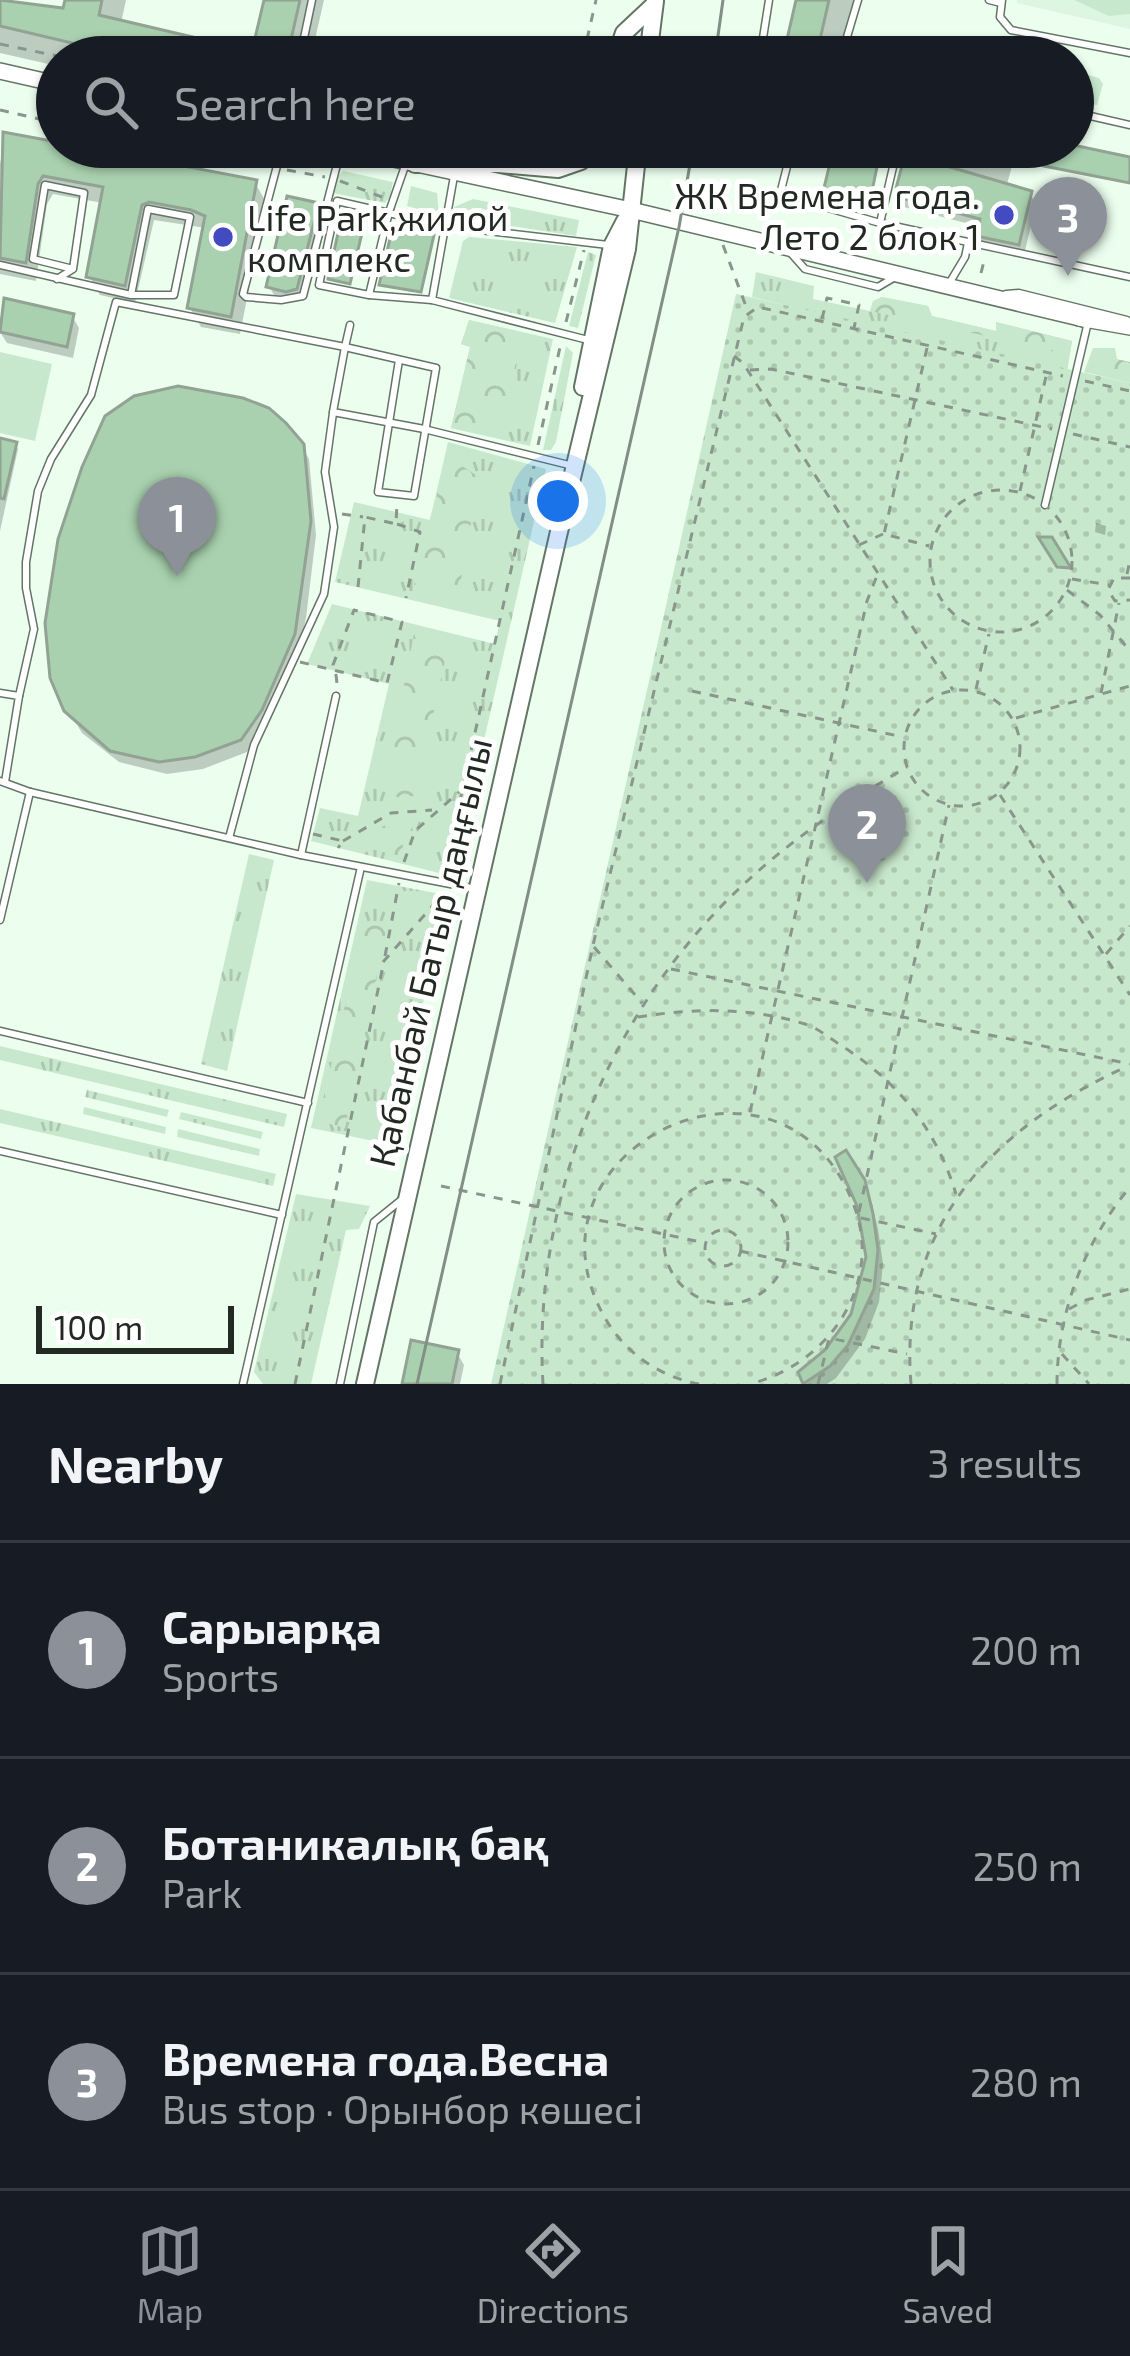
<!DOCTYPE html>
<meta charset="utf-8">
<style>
body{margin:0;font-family:"Exo 2",sans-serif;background:#242831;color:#f1f3f6}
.scale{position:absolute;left:36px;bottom:30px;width:198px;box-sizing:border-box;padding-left:12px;border:6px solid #222923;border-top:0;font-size:33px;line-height:42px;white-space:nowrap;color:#222923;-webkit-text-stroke:9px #fff;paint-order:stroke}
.you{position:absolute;left:558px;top:501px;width:42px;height:42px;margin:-30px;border:9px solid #fff;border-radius:50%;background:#1a73e8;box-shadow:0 0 0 18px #1a73e833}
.badge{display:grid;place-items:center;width:78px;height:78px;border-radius:50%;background:#8c9099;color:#fff;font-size:39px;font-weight:700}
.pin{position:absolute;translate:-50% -99px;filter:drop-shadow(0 3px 6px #0008)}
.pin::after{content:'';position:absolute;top:63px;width:42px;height:36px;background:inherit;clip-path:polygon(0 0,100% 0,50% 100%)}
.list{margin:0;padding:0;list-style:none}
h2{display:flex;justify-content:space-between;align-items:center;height:156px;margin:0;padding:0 48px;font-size:51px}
h2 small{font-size:39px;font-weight:400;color:#9ea1a6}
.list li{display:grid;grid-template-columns:78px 1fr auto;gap:36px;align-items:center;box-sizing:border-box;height:216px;padding:0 48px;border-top:3px solid #363941}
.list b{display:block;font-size:45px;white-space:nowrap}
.list p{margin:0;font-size:39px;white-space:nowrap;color:#9ea1a6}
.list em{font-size:39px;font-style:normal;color:#9ea1a6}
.icon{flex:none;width:66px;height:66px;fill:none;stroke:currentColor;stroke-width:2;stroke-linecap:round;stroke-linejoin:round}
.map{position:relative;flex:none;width:1130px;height:1384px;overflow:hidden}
.search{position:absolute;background:#171b24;box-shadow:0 3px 9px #0004;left:36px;right:36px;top:36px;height:132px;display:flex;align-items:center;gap:30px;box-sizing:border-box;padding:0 42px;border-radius:66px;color:#9ea1a6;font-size:45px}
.sheet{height:804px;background:#171b24}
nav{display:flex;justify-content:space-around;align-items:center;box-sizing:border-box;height:168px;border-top:3px solid #363941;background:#171b24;font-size:33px;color:#9ea1a6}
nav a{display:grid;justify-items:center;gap:6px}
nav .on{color:#8c9099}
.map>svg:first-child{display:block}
.built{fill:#ddf6e1}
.grass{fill:url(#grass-tufts)}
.forest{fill:url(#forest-crowns)}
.park{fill:url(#park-dots)}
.garden{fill:#c8e8cd}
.shadow{fill:#0003}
.building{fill:#a9d1af;stroke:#92a394;stroke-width:3}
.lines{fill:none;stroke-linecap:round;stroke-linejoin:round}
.service-casing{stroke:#647466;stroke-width:9}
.tertiary-casing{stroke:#647466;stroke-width:18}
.secondary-casing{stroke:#647466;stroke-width:20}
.path{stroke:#89968b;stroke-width:3;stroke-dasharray:9 9;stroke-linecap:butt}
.service{stroke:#fff;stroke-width:6}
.tertiary{stroke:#fff;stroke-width:15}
.secondary{stroke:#fff;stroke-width:16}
.tram{stroke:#828f84;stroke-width:3}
.poi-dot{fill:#424cc0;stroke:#fff;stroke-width:4.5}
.labels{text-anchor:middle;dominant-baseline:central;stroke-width:10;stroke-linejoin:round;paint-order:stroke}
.poi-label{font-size:36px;fill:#222923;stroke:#fff;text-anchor:end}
.street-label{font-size:36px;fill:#222923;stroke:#fff}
</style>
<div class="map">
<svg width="1130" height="1384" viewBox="0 0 1130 1384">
<defs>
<pattern id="grass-tufts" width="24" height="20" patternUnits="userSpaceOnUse" patternTransform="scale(3)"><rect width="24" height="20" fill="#c8e8cd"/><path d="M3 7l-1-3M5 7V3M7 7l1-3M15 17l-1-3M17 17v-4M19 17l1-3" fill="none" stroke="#acc7b0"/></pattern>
<pattern id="forest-crowns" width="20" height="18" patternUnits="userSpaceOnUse" patternTransform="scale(3)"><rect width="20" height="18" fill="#c8e8cd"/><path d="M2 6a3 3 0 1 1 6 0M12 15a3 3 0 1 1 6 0" fill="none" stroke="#acc7b0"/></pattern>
<pattern id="park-dots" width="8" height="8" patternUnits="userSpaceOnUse" patternTransform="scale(3)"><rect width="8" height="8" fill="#c8e8cd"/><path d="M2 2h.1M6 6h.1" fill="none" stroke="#acc7b0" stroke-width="1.8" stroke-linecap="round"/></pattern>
</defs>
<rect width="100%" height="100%" fill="#ecffef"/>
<path class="built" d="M 1017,0 L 1130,0 L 1130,29 L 1017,3 Z"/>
<g class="grass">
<path d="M 405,147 L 483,147 L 558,163 L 405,150 Z"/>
<path d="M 343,171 L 393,182 L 390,197 L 385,203 L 332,193 L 335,179 Z"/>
<path d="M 411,186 L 437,193 L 439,215 L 407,206 Z"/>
<path d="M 473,199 L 579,220 L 576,236 L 452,217 L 454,207 Z"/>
<path d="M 469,237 L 577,247 L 555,323 L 449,298 L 463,241 Z"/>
<path d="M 588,252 L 596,255 L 578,328 L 569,326 Z"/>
<path d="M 756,272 L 814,286 L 813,299 L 870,311 L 873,301 L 882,297 L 928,306 L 932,316 L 996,331 L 996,322 L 1072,341 L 1067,373 L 752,297 Z"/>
<path d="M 469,320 L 553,339 L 530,446 L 451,428 L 470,347 L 461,344 Z"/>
<path d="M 566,346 L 573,353 L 556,442 L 551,450 L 543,450 Z"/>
<path d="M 448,442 L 546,469 L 456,863 L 443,874 L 311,841 L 320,808 L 358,816 L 389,684 L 307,664 L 332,604 L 495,644 L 500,621 L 335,582 L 354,502 L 430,520 Z"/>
<path d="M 249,854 L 274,860 L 227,1071 L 201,1064 Z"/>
<path d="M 367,880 L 446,895 L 393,1145 L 311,1128 Z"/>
<path d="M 0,1046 L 287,1114 L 284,1127 L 0,1060 Z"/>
<path d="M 87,1090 L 169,1110 L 167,1117 L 85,1097 Z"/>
<path d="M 84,1107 L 166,1127 L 165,1134 L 83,1114 Z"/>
<path d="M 0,1109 L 276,1174 L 273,1186 L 0,1123 Z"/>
<path d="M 181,1112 L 263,1132 L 261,1139 L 179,1119 Z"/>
<path d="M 178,1129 L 260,1149 L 259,1156 L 177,1137 Z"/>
<path d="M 296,1194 L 370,1206 L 359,1229 L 346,1230 L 311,1384 L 263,1384 L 254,1372 Z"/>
</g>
<g class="forest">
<path d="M 882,297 L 928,306 L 932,316 L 996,331 L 996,322 L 1072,341 L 1070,354 L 870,311 L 873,301 Z"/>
<path d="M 469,320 L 521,332 L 512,398 L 478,434 L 451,428 L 470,347 L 461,344 Z"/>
<path d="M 1093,348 L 1115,348 L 1117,359 L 1130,362 L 1130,383 L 1084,372 Z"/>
<path d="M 448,457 L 479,477 L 457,603 L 413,594 L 417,564 Z"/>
<path d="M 414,634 L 449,642 L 416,795 L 402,799 L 383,791 Z"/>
<path d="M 418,818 L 405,839 L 400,856 L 350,844 L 391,822 Z"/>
<path d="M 388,921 L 345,1128 L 318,1121 L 361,939 L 370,923 Z"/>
</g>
<path class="park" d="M 736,294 L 1130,383 L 1130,1384 L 491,1384 Z"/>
<g class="garden">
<path d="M 1074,0 L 1130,0 L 1130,14 L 1109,16 Z"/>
<path d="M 1073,71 L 1099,78 L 1103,84 L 1097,105 L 1073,101 Z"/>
<path d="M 0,352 L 52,364 L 35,441 L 0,433 Z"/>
</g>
<g class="shadow">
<path d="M 0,0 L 65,11 L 68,0 L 126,0 L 121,23 L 255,54 L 267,0 L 324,0 L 311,57 L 57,57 L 57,66 L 0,53 Z"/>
<path d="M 799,0 L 854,0 L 842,57 L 786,57 Z"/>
<path d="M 6,135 L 255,183 L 266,202 L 240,334 L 201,327 L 190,308 L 206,228 L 154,220 L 135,303 L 100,295 L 89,276 L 103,203 L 53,194 L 47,204 L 36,281 L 0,274 L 0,164 Z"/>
<path d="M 906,147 L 1010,147 L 1015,155 L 1006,188 L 1030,193 L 1036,204 L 1024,255 L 985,246 L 979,236 L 981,227 L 904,207 L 898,196 L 913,160 Z"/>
<path d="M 317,206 L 322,214 L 301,298 L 274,295 L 269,286 Z"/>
<path d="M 6,302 L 72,316 L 79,328 L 73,358 L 7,343 L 0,332 Z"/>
<path d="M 0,441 L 15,444 L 18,449 L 0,531 Z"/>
<path d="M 301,446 L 309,459 L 316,535 L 306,618 L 295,664 L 267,723 L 247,752 L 203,769 L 167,774 L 119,762 L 82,733 L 61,698 Z"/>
<path d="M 1096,523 L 1106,526 L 1105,535 L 1095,532 Z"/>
<path d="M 845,1154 L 870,1196 L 878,1229 L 883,1264 L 879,1302 L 865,1339 L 836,1378 L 827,1384 L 806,1384 L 802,1373 L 843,1335 L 854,1316 L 869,1257 L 860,1205 Z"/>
<path d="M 414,1343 L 457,1353 L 464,1365 L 460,1384 L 405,1384 Z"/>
</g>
<g class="building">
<path d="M 0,0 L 63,8 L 65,0 L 102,0 L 99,15 L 252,51 L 264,0 L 300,0 L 287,57 L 131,57 L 0,26 Z"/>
<path d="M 796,0 L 829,0 L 816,57 L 783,57 Z"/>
<path d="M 3,132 L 57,142 L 57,147 L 83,147 L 257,180 L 231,317 L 187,308 L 205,216 L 191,210 L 149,202 L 142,205 L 125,286 L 86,277 L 103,187 L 43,176 L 38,184 L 26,263 L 0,258 Z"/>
<path d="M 1073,145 L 1130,157 L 1130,183 L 1044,166 L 1048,147 Z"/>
<path d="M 834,147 L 881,147 L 869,206 L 822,196 Z"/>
<path d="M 905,154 L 1032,191 L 1019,245 L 976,236 L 980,219 L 894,196 Z"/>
<path d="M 287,196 L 319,203 L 297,289 L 286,292 L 266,287 Z"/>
<path d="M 343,210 L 366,216 L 350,284 L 328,279 Z"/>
<path d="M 393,226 L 434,235 L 421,292 L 379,285 Z"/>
<path d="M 4,298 L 74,314 L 67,347 L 0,332 Z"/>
<path d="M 178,386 L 243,398 L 269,408 L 286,423 L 304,444 L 311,521 L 295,634 L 262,710 L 241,740 L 195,757 L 159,762 L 110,751 L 64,711 L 50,678 L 45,623 L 58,539 L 82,467 L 105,416 L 134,396 Z"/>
<path d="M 0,438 L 17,442 L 4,499 L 0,498 Z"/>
<path d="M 1038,537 L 1052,537 L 1071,568 L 1057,567 Z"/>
<path d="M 846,1150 L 865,1180 L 873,1214 L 878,1250 L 874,1289 L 848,1345 L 830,1366 L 803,1384 L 798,1372 L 825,1350 L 851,1314 L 866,1257 L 857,1206 L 835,1157 Z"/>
<path d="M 411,1340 L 459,1350 L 452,1384 L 402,1384 Z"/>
</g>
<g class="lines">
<g class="service-casing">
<g id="service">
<path d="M 858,0 L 844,47 L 877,57"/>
<path d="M 989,0 L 1001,3"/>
<path d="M 1002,0 L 1000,17 L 1011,30 L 1130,53"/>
<path d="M 300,57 L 312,0"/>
<path d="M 760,57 L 769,0"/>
<path d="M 1073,112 L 1130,125"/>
<path d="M 282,147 L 243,294 L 246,297 L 281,300 L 303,296 L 340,153"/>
<path d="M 792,147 L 780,194 L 880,223 L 1130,277"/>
<path d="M 454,176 L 432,300 L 588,340"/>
<path d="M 880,223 L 897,150"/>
<path d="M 789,251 L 805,269 L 878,287 L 895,277"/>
<path d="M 0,265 L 131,295 L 174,295 L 190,217 L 148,209 L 131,295"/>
<path d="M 57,279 L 73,269 L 84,193 L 45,185 L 33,259 L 73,269"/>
<path d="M 950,282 L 965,257 L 968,243"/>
<path d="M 1006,294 L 1019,293 L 1127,320"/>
<path d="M 369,295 L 389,212 L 405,166"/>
<path d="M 432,300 L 369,295 L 319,285 L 337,201 L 445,226 L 608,245"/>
<path d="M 350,325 L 345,347 L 436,368 L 414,496 L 378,492 L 399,360"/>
<path d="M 1045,505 L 1088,322"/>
<path d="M 0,693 L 19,696 L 5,782"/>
<path d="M 19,696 L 34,629 L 26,588 L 26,562 L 38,491 L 51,459 L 91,395 L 116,302 L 345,347 L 333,412 L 424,429 L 569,465"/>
<path d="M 0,781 L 30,792 L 301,855 L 476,889"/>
<path d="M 229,838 L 254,745 L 324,594 L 334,527 L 325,472 L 333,413"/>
<path d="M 301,855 L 336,696"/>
<path d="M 0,920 L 30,792"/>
<path d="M 0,1031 L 308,1103"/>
<path d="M 0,1151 L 282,1215"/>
<path d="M 243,1384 L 361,867"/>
<path d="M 340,1384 L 374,1222 L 400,1201"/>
</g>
</g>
<g class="tertiary-casing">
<g id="tertiary">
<path d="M 0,71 L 57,84"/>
<path d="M 338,147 L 631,210 L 1088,320"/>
<path d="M 1079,318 L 1130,327"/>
</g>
</g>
<g class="secondary-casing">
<g id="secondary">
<path d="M 616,57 L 624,33 L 654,5"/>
<path d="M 648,57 L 655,1"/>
<path d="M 415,164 L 498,164 L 558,169 L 581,161 L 593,147"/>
<path d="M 583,387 L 612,246 L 625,221"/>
<path d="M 365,1384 L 558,536 L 627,249 L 638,147"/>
</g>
</g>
<g class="path">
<path d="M 0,44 L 62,57"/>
<path d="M 583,57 L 596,0"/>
<path d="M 0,110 L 57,123"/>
<path d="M 162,147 L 266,168"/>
<path d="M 287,170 L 325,177"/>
<path d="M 340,181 L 382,197"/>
<path d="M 723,245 L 747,309"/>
<path d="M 981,273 L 984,261"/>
<path d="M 822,319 L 827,298 L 859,305 L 854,328"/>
<path d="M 566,322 L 584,250"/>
<path d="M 927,348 L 884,534 L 929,546"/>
<path d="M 734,356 L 743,363 L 953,690"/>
<path d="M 750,370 L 771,369 L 1052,429"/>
<path d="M 1085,381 L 1130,391"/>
<path d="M 1073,434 L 1130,447"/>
<path d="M 538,445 L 561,343"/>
<circle cx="1001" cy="561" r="71"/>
<path d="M 1020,491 L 1047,372"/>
<path d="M 342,514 L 363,517"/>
<path d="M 397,524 L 420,532 L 406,598"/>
<path d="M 859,545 L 883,534"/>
<path d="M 1127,574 L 1130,560"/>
<path d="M 1130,578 L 1114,578 L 1108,590 L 1115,601 L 1130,600"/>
<path d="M 1072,579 L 1109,585"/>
<path d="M 358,587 L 365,517 L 396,524 L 397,502"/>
<path d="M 1067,590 L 1100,615 L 1130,651"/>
<path d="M 300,662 L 387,683 L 402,622 L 354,610 L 333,665 C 336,673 337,679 337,688"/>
<path d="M 976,689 L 989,634"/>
<circle cx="962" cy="748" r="58"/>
<path d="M 692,691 L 903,737"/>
<path d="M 1101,693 L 1119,603"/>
<path d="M 1016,718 L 1130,686"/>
<path d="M 1000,795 L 1130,995"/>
<path d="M 313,834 L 343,841 L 338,848"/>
<path d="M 343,841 L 391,813 L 432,810"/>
<path d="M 404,862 L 415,831 L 459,792"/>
<path d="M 444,873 L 534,466"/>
<path d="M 594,947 L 642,1003"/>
<path d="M 1106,954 L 1130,926"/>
<path d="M 385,956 L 399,883"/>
<path d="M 383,962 L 437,901 L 439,893"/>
<path d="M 671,969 L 1130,1064"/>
<path d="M 638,1017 C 695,1008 750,1007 805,1024 C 820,1029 832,1040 845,1048 C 900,1084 937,1131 956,1194"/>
<path d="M 750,1112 L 867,601 L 878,573"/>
<circle cx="726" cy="1242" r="62"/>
<path d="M 441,1186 L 705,1243"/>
<path d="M 859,1212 L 949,805"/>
<path d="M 861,1218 L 936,1234"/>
<circle cx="723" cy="1248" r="18"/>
<path d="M 740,1251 L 1130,1340"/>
<path d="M 1069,1309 L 1086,1300 L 1130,1289"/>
<path d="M 1062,1354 L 1089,1384"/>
<path d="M 295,1384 L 383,966"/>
<path d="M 500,1384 L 593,945 L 744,317 L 758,307 L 1063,376"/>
<path d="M 543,1384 C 532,1200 609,1009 744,884 C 793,838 849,801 907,767"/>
<path d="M 699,1384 C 660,1377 625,1353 605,1318 C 509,1149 781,1019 853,1203 C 885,1283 829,1364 750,1384"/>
<path d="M 818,1384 L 829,1338 L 907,1354"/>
<path d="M 911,1384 C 898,1226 993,1127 1128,1066"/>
<path d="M 1057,1384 C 1057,1313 1085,1241 1130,1187"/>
</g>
<use href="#service" class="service"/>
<use href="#tertiary" class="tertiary"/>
<use href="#secondary" class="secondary"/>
<g class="tram">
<path d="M 715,57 L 723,0"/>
<path d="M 417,1384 L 679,227 L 693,147"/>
</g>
</g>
<g class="poi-dot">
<circle cx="1004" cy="215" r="12"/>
<circle cx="223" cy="237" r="12"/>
</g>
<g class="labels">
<g class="poi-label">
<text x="980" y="194">ЖК Времена года.<tspan x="980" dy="41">Лето 2 блок 1</tspan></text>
<text x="247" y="216" text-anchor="start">Life Park,жилой<tspan x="247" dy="41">комплекс</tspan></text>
</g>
<g class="street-label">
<text transform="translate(429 952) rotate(-77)">Қабанбай Батыр даңғылы</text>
</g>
</g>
</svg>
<div class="scale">100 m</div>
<div class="you"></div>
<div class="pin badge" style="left:177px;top:576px">1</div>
<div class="pin badge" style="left:867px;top:883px">2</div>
<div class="pin badge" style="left:1068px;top:276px">3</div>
<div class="search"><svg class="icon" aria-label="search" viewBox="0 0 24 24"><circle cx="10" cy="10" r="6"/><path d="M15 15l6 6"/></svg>Search here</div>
</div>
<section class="sheet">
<h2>Nearby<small>3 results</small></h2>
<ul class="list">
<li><span class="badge">1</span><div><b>Сарыарқа</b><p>Sports</p></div><em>200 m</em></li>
<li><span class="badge">2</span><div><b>Ботаникалық бақ</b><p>Park</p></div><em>250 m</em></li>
<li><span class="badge">3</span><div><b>Времена года.Весна</b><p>Bus stop · Орынбор көшесі</p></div><em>280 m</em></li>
</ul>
</section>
<nav>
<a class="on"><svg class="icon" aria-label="map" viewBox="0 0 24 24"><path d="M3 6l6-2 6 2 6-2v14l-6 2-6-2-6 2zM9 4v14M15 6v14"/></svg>Map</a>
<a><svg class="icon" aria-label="directions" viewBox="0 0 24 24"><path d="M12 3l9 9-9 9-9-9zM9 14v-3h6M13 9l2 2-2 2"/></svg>Directions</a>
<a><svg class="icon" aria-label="saved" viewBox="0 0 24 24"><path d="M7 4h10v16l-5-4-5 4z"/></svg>Saved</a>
</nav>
